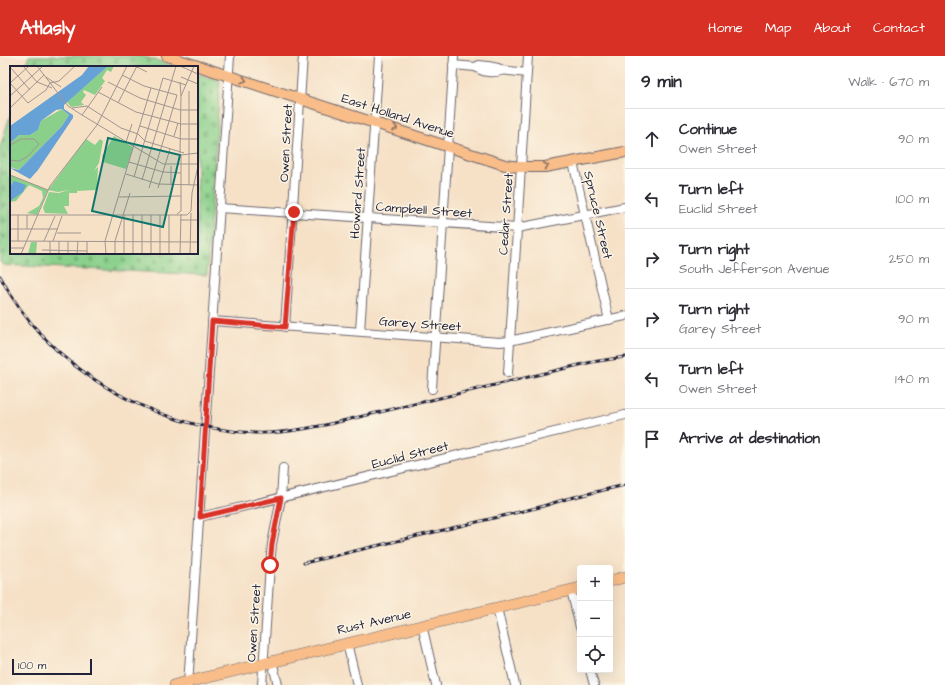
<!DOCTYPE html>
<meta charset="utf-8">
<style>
body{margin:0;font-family:"Architects Daughter",sans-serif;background:#f7f7f7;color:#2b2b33}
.controls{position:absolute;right:12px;bottom:12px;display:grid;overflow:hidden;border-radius:4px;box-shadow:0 4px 16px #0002}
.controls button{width:36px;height:36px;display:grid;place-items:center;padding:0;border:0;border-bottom:1px solid #e1e1e2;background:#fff;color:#2b2b33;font:20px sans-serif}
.scale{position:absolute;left:12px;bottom:10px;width:80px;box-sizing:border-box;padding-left:4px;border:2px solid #22223b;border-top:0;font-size:11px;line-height:14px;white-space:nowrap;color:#22223b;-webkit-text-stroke:3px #fcf5e5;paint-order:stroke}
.stop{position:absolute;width:12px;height:12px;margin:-9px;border:3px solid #d93025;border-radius:50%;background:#fff}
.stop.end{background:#d93025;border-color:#fff;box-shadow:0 1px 4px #0008}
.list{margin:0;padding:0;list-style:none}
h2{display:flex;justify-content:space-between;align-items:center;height:52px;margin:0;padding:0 16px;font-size:17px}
h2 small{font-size:13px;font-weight:400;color:#7c7c81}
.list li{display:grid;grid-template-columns:26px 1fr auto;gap:12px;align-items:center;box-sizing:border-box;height:60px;padding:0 16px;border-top:1px solid #e1e1e2}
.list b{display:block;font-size:15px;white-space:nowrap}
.list p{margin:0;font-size:13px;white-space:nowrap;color:#7c7c81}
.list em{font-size:13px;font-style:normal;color:#7c7c81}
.icon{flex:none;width:22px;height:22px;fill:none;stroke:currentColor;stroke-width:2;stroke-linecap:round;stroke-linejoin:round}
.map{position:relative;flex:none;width:625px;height:629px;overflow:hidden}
header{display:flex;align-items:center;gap:24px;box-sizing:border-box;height:56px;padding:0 20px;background:#d93025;color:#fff}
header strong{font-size:19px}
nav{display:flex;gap:22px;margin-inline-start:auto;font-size:14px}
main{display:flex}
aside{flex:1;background:#fff}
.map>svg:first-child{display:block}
.cemetery{fill:url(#cemetery-stones);stroke:#567963}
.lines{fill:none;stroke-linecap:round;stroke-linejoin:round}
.minor-casing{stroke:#6c656c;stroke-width:10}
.major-casing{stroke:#6c656c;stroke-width:12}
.highway-casing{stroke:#6c656c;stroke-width:12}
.minor{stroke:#fff;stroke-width:8}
.major{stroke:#f8bd89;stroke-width:10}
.highway{stroke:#f8bd89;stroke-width:11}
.rail-casing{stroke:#22223b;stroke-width:3}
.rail{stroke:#fcf5e5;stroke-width:1.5;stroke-dasharray:4.5;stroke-linecap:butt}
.oneway{stroke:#8d7062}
.route{stroke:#d93025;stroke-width:5}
.labels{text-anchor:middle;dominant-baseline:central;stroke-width:3;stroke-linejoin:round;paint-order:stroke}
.street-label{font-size:13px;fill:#22223b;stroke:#fcf5e5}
.inset-road{fill:none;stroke:#a1958f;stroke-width:1}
.view{fill:#0f766e;fill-opacity:0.15;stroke:#0f766e;stroke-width:2}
.inset-edge{fill:none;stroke:#22223b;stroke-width:2}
</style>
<header>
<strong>Atlasly</strong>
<nav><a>Home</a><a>Map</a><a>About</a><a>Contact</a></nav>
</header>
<main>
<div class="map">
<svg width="625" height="629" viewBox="0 0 625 629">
<defs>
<pattern id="cemetery-stones" width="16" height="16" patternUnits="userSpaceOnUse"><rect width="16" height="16" fill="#8ad08b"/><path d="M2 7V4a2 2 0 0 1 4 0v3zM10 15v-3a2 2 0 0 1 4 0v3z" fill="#77b279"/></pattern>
</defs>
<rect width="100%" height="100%" fill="#fcf5e5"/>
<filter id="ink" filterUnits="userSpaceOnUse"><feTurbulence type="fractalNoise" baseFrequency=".025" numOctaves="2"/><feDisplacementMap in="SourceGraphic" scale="8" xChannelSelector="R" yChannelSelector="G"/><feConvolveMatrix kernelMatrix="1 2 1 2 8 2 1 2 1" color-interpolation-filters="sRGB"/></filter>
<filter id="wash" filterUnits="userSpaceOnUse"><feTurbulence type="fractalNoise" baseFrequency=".012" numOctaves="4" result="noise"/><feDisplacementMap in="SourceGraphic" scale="16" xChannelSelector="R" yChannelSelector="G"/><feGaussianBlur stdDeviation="0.9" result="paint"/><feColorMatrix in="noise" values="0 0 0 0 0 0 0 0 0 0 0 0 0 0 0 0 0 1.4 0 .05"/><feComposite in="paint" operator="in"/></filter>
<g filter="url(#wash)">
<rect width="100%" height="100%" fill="#f6e1c7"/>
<g class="cemetery">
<path d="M 29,0 L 142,0 L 177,11 L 25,11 Z"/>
<path d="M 197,18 L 220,25 L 207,219 L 3,209 L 0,206 L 0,92 L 11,57 L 11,197 L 197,197 Z"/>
</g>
</g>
<g filter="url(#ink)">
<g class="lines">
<g class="minor-casing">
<g id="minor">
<path d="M 453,9 L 476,11 L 479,9 L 488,10 L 498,12 L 501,14 L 527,17"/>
<path d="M 476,11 C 482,17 493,17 501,15"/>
<path d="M 573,106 L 609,264"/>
<path d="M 219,152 L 517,172 L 625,151"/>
<path d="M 212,265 L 500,286 L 509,285 L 625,260"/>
<path d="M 285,271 L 303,0"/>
<path d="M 360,275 L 379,0"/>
<path d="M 508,317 L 528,0"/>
<path d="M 432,333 L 454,0"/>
<path d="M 200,461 L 625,359"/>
<path d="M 571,534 L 580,571"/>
<path d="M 497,552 L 515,629"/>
<path d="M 422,569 L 436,629"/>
<path d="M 347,587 L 357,629"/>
<path d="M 272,605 L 278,629"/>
<path d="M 590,614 L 594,629"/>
<path d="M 188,629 L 230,0"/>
<path d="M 262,629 L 270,509 L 272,488 L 281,442 L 283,412"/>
</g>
</g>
<g class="major-casing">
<path id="major" d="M 167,0 L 505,109 L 520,111 L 545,111 L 625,96"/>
</g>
<g class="highway-casing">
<g id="highway">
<path d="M 610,525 L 625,521"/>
<path d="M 175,629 L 580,532"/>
</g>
</g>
<use href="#minor" class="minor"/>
<use href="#major" class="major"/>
<use href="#highway" class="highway"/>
<g class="rail-casing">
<g id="rail">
<path d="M 0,220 C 48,313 152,372 255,377 C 279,378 302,373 325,369 L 592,306 L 625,301"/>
<path d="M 304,507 L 540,451 L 566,443 L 625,429"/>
</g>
</g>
<use href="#rail" class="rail"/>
</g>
<defs><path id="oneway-chevron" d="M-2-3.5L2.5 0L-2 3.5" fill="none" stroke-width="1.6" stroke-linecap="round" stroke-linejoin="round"/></defs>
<g class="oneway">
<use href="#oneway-chevron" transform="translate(244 24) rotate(18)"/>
<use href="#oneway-chevron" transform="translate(395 72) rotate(18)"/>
<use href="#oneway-chevron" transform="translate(546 110) rotate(-8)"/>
</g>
</g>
<g class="lines" filter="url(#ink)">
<path class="route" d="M 270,509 L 272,488 L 281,442 L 200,461 L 212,265 L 285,271 L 294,156"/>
</g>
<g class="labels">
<g class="street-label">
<text transform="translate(398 60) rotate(18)">East Holland Avenue</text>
<text transform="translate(286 87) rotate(-87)">Owen Street</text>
<text transform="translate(358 137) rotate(-86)">Howard Street</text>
<text transform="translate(424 154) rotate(4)">Campbell Street</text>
<text transform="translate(506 158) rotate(-86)">Cedar Street</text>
<text transform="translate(598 159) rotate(77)">Spruce Street</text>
<text transform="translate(420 268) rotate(4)">Garey Street</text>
<text transform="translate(410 399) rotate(-14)">Euclid Street</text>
<text transform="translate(374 566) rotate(-13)">Rust Avenue</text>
<text transform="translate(254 567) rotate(-86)">Owen Street</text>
</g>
</g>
<g transform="translate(10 10)">
<rect width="188" height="188" fill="#f6e1c7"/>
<path d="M 104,70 L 123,81 L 116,103 L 93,96 L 92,90 ZM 88,101 L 87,124 L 67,125 L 67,120 Z" fill="#8ad08b"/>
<path d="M 98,0 L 104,0 L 101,6 L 97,4 L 92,12 L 95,15 L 85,29 L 74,24 L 73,26 L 76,29 L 71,36 L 74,39 L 61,41 L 57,36 ZM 52,43 L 59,49 L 52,60 L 9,104 L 0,101 L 0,77 L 9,69 L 20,69 L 28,64 L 31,55 ZM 76,73 L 85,79 L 90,73 L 93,75 L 89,97 L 82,108 L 67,120 L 67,127 L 59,127 L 59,140 L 54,140 L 58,148 L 35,147 L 33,142 L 39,126 L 49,127 L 59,124 L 48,126 L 38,124 L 27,149 L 17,147 L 29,140 L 33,132 L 32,125 L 19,119 L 6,135 L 0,136 L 0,109 L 38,124 ZM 21,176 L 27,176 L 26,188 L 18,188 Z" fill="#8ad08b"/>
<path d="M 79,0 L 98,0 L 54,39 L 54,43 L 63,49 L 63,52 L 28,104 L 20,113 L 0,102 L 9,104 L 52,60 L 59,49 L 52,43 L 46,44 L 31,55 L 28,64 L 20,69 L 9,69 L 0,77 L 0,60 L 72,9 ZM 4,115 L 16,119 L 13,126 L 0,135 L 0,121 Z" fill="#66a2d6"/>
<path class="inset-road" d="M 13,0 L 27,16 L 42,22M 27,0 L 58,40 L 72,49 L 153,98 L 188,98M 125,0 L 137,6M 170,0 L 188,8M 0,1 L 20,24M 112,9 L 134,20 L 167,29M 36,11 L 51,21M 171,11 L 188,18M 98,16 L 130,32 L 170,44 L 188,44M 170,16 L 171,30M 0,17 L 18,37 L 36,24 L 40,17 L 49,15 L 65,0M 0,17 L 19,0M 88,26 L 126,46 L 171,58 L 188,58M 188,28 L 188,59M 0,30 L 33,0M 108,37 L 127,0M 0,42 L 34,9M 62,42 L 77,40 L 111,62 L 128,68 L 135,75 L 174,87M 72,49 L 92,21M 130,60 L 171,73 L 188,73M 164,70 L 168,57M 116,76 L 122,58M 0,79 L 11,73 L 24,73 L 29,78 L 17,91 L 9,95 L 0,94M 170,87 L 171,30 L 184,0M 119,96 L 153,106 L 171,107M 116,108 L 148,118 L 188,119M 0,109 L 38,124M 124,111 L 153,12 L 176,19M 132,114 L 166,0M 161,119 L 161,100M 179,119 L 179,25M 139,122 L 167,29M 148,122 L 160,83M 109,131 L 171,130M 167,148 L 171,145 L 171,89 L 188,87M 0,149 L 177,149 L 181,145 L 182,127 L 188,100M 114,149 L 114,188M 123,149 L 123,188M 132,149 L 132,188M 141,149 L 141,188M 150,149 L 150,188M 159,149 L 159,188M 170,154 L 188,154M 0,163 L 48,163M 17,163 L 17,149M 47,167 L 71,167M 0,175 L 188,176M 8,175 L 8,149M 34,175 L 45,150M 43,175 L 52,150M 49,175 L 49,188M 77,175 L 77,188M 0,182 L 14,182M 32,184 L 77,185M 11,188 L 40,120 L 87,59 L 117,0M 40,188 L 40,175M 58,188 L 58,175M 67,188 L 68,175M 96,188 L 95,175 L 141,22M 105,188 L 105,175 L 120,127M 170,188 L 171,148M 180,188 L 181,147"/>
<path class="view" d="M 98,72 L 170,89 L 153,161 L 82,145 Z"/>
<rect width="188" height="188" class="inset-edge"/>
</g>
</svg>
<div class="controls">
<button>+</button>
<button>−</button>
<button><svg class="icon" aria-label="locate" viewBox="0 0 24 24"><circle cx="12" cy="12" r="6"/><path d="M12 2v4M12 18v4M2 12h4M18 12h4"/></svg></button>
</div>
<div class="scale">100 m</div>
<div class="stop" style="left:270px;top:509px"></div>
<div class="stop end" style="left:294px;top:156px"></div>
</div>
<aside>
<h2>9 min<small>Walk · 670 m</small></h2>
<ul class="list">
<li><svg class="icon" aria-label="ahead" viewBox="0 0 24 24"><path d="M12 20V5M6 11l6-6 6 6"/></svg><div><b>Continue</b><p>Owen Street</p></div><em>90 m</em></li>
<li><svg class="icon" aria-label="left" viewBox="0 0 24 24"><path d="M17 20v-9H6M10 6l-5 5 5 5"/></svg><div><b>Turn left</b><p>Euclid Street</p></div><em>100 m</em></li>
<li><svg class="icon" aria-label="right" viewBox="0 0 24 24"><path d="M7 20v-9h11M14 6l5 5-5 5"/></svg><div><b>Turn right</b><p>South Jefferson Avenue</p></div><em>250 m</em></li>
<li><svg class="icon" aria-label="right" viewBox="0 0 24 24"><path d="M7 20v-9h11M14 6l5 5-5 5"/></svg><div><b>Turn right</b><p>Garey Street</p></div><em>90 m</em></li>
<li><svg class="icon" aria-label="left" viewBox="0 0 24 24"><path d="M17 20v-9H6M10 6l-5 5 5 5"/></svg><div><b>Turn left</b><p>Owen Street</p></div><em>140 m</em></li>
<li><svg class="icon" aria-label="arrive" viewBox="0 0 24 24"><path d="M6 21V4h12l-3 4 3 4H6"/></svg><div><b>Arrive at destination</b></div></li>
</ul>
</aside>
</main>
